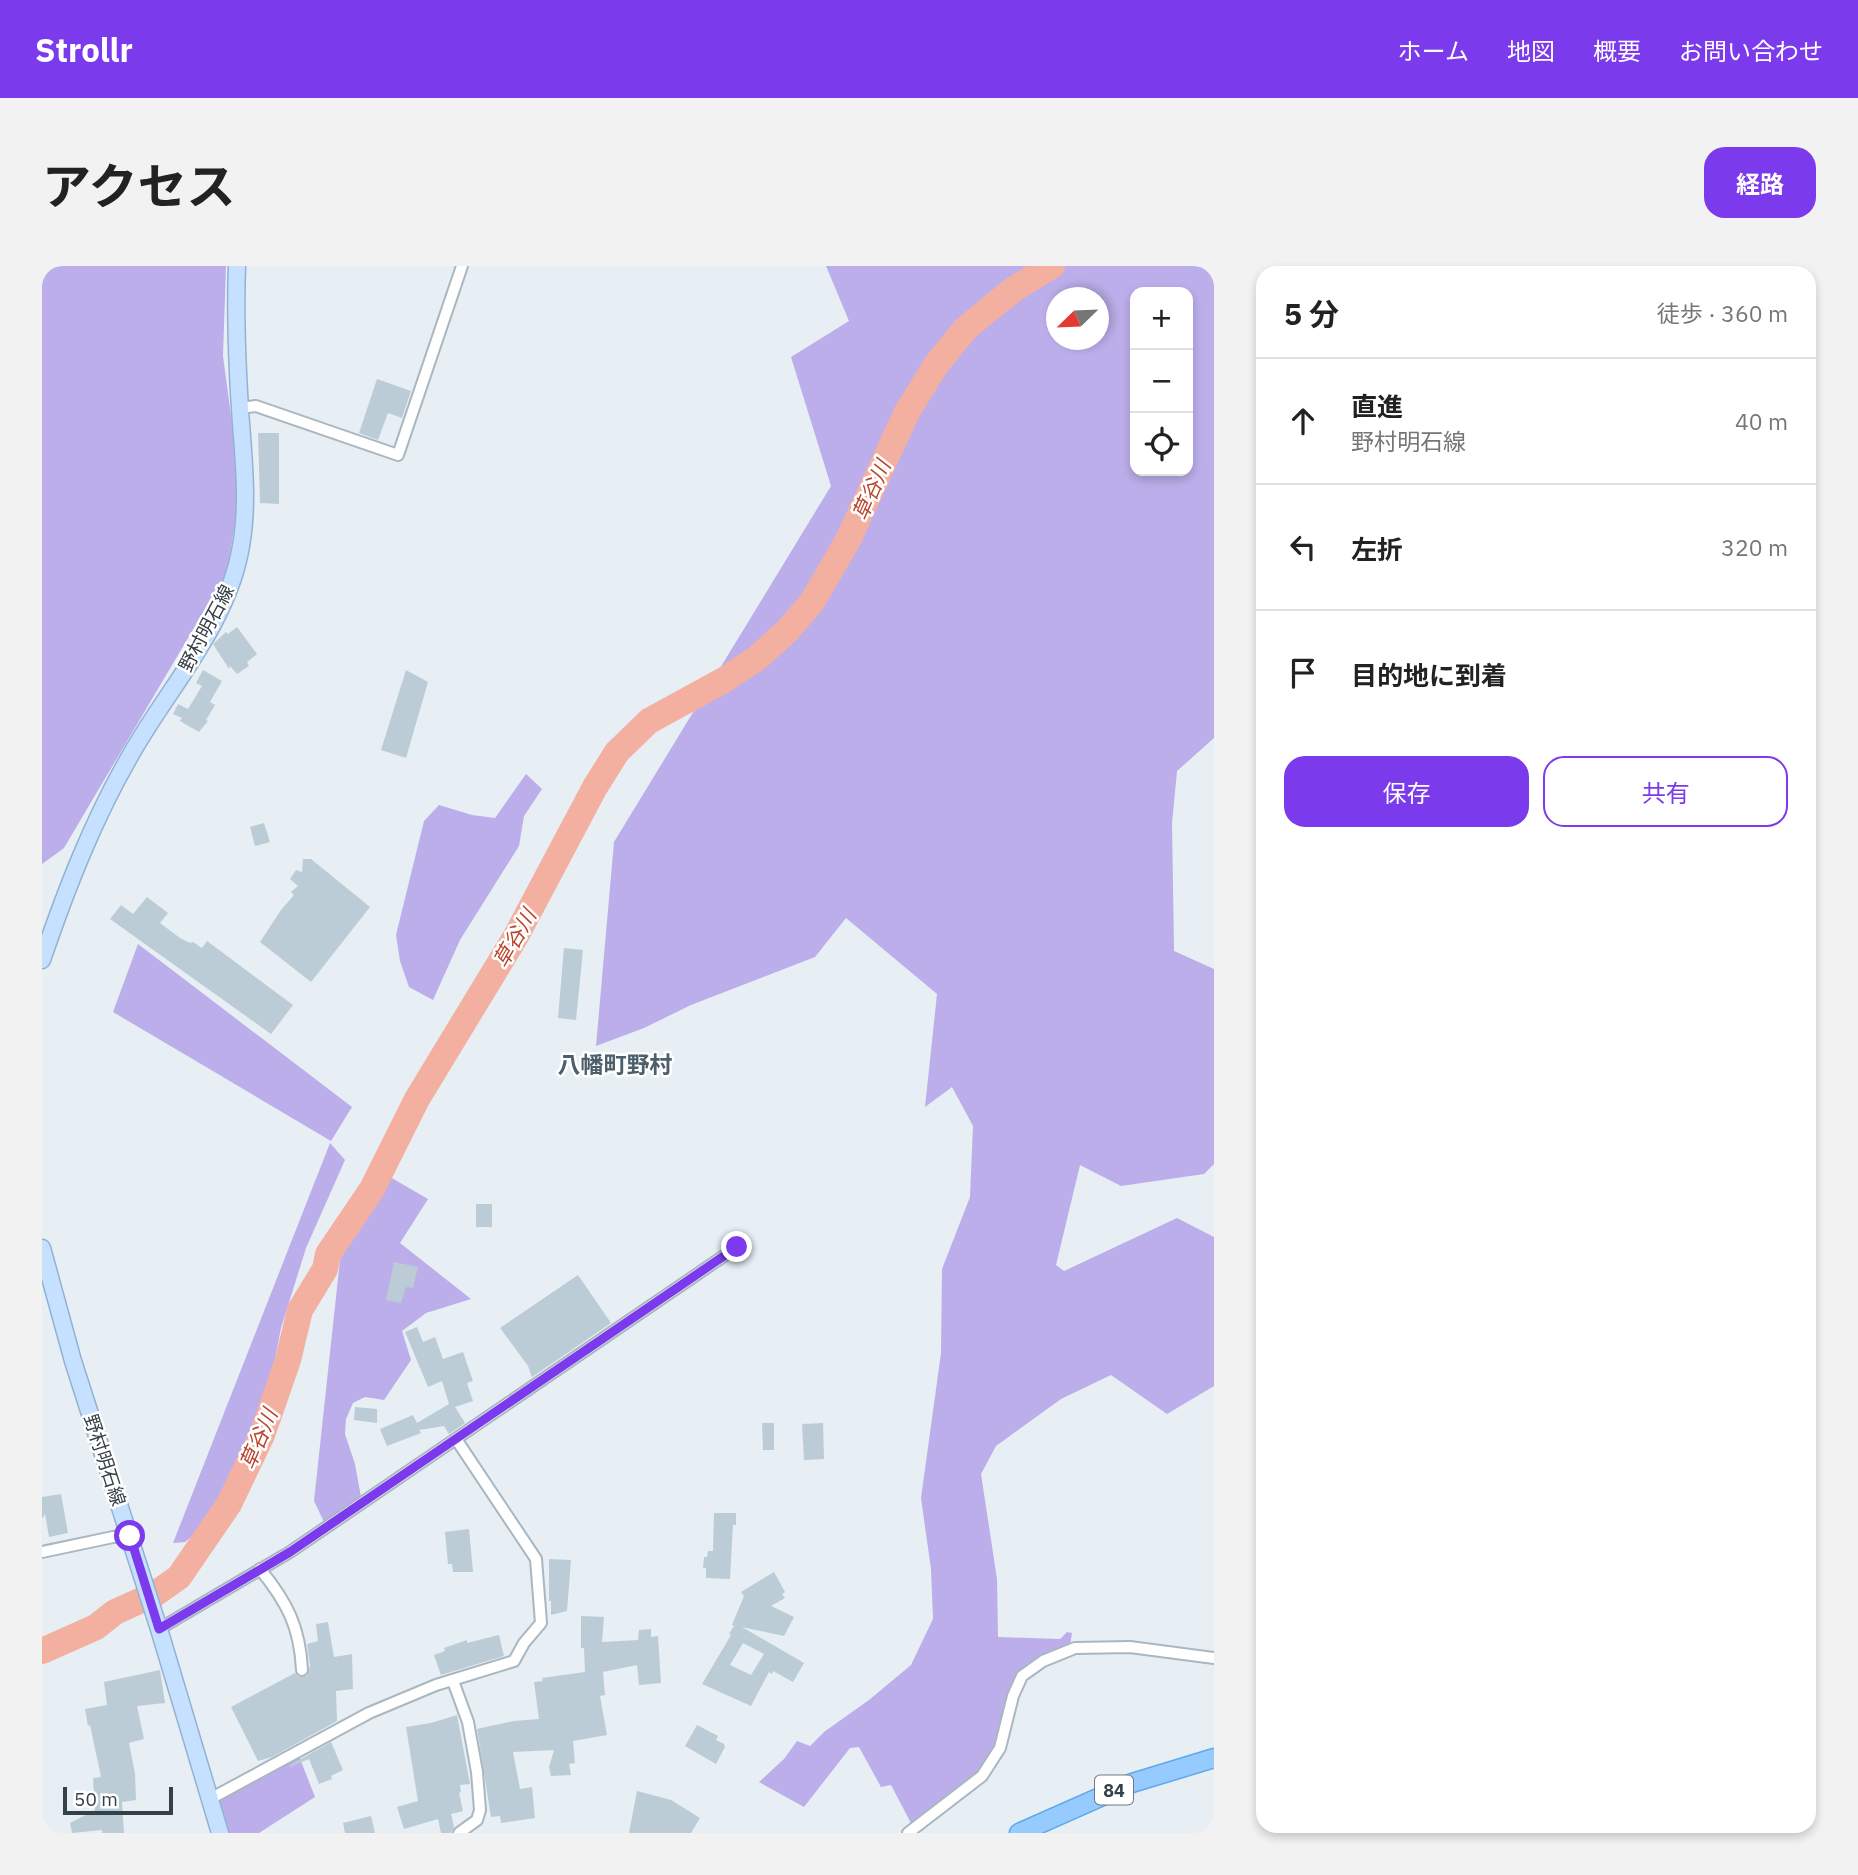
<!DOCTYPE html>
<html lang="ja">
<meta charset="utf-8">
<style>
body{margin:0;font-family:"IBM Plex Sans","Noto Sans JP",sans-serif;background:#f2f2f2;color:#222}
.controls{position:absolute;right:21px;top:21px;display:grid;overflow:hidden;border-radius:14px;box-shadow:0 4px 10px #0003}
.controls button{width:63px;height:63px;display:grid;place-items:center;padding:0;border:0;border-bottom:2px solid #e0e0e0;background:#fff;color:#222;font:35px sans-serif}
.compass{position:absolute;left:1004px;top:21px;width:63px;height:63px;border-radius:50%;background:#fff;box-shadow:0 4px 10px #0003;rotate:247deg}
.scale{position:absolute;left:21px;bottom:18px;width:110px;box-sizing:border-box;padding-left:7px;border:4px solid #354148;border-top:0;font-size:19px;line-height:24px;white-space:nowrap;color:#354148;-webkit-text-stroke:5px #fff;paint-order:stroke}
.stop{position:absolute;width:21px;height:21px;margin:-16px;border:5px solid #7c3aed;border-radius:50%;background:#fff}
.stop.end{background:#7c3aed;border-color:#fff;box-shadow:0 2px 7px #0008}
.list{margin:0;padding:0;list-style:none}
h2{display:flex;justify-content:space-between;align-items:center;height:91px;margin:0;padding:0 28px;font-size:30px}
h2 small{font-size:23px;font-weight:400;color:#767676}
.list li{display:grid;grid-template-columns:46px 1fr auto;gap:21px;align-items:center;box-sizing:border-box;height:126px;padding:0 28px;border-top:2px solid #e0e0e0}
.list b{display:block;font-size:26px;white-space:nowrap}
.list p{margin:0;font-size:23px;white-space:nowrap;color:#767676}
.list em{font-size:23px;font-style:normal;color:#767676}
.actions{display:flex;gap:14px;padding:21px 28px}
.actions a{flex:1;padding:16px 0;border:2px solid #7c3aed;border-radius:21px;text-align:center;font-size:24px;color:#7c3aed}
.actions .main{background:#7c3aed;color:#fff}
.icon{flex:none;width:38px;height:38px;fill:none;stroke:currentColor;stroke-width:2;stroke-linecap:round;stroke-linejoin:round}
.map{position:relative;flex:none;width:1172px;height:1567px;overflow:hidden;border-radius:21px}
header{display:flex;align-items:center;gap:42px;box-sizing:border-box;height:98px;padding:0 35px;background:#7c3aed;color:#fff}
header strong{font-size:33px}
nav{display:flex;gap:38px;margin-inline-start:auto;font-size:24px}
.intro{display:flex;align-items:center;justify-content:space-between;box-sizing:border-box;height:168px;padding:0 42px}
h1{margin:0;font-size:49px}
.button{padding:18px 32px;border-radius:21px;background:#7c3aed;color:#fff;font-size:24px;font-weight:700}
main{display:flex;gap:42px;padding:0 42px}
aside{flex:1;background:#fff;border-radius:21px;box-shadow:0 4px 10px #0003}
.map>svg:first-child{display:block}
.green{fill:#bbaeea;fill-rule:evenodd}
.lines{fill:none;stroke-linecap:round;stroke-linejoin:round}
.river{stroke:#f3b0a1;stroke-width:26}
.building{fill:#bcccd6;fill-rule:evenodd}
.street-casing{stroke:#a9b7c0;stroke-width:14}
.secondary-casing{stroke:#93b2d3;stroke-width:19}
.primary-casing{stroke:#60a8e9;stroke-width:21}
.street{stroke:#fff;stroke-width:10}
.secondary{stroke:#c6e1ff;stroke-width:16}
.primary{stroke:#95cbff;stroke-width:18}
.route{stroke:#7c3aed;stroke-width:9}
.labels{text-anchor:middle;dominant-baseline:central;stroke-width:5;stroke-linejoin:round;paint-order:stroke}
.shield{fill:#fff;stroke:#727a7f;stroke-width:2}
.shield-label{font-size:18px;font-weight:bold;fill:#354148}
.street-label{font-size:19px;fill:#354148;stroke:#fff}
.water-label{font-size:21px;font-style:italic;fill:#b8452a;stroke:#fff}
.quarter-label{font-size:23px;font-weight:bold;fill:#4c5f6b;stroke:#fff}
</style>
<header>
<strong>Strollr</strong>
<nav><a>ホーム</a><a>地図</a><a>概要</a><a>お問い合わせ</a></nav>
</header>
<div class="intro"><h1>アクセス</h1><a class="button">経路</a></div>
<main>
<div class="map">
<svg width="1172" height="1567" viewBox="0 0 1172 1567">
<rect width="100%" height="100%" fill="#e7eef4"/>
<g class="green">
<path d="M 0,0 L 184,0 L 181,90 L 193,180 L 195,245 L 185,306 L 22,582 L 0,598 Z"/>
<path d="M 784,0 L 1172,0 L 1172,472 L 1135,505 L 1130,557 L 1132,685 L 1172,703 L 1172,898 L 1162,908 L 1079,920 L 1038,899 L 1014,999 L 1022,1005 L 1135,952 L 1172,971 L 1172,1120 L 1125,1148 L 1069,1109 L 1019,1133 L 954,1180 L 939,1208 L 955,1313 L 956,1371 L 1018,1373 L 1025,1366 L 1030,1367 L 1028,1380 L 997,1393 L 978,1405 L 962,1438 L 958,1468 L 953,1484 L 940,1503 L 870,1559 L 849,1519 L 839,1521 L 817,1481 L 808,1482 L 762,1541 L 717,1516 L 742,1493 L 755,1475 L 768,1480 L 782,1466 L 827,1434 L 869,1399 L 891,1353 L 889,1303 L 879,1232 L 899,1087 L 900,1003 L 928,931 L 931,860 L 910,821 L 883,841 L 895,728 L 804,652 L 773,691 L 649,739 L 602,762 L 554,780 L 572,576 L 789,220 L 749,91 L 807,55 ZM 1093,26 L 1146,26 L 1146,205 L 1093,205 ZM 1015,32 L 1056,32 L 1056,74 L 1015,74 Z"/>
<path d="M 484,508 L 500,523 L 482,550 L 477,580 L 418,674 L 391,734 L 367,721 L 358,695 L 354,669 L 382,555 L 397,539 L 430,549 L 453,552 Z"/>
<path d="M 96,678 L 310,841 L 289,875 L 71,746 Z"/>
<path d="M 288,877 L 303,894 L 264,982 L 239,1062 L 229,1114 L 170,1255 L 143,1276 L 131,1277 Z"/>
<path d="M 341,907 L 386,933 L 358,977 L 429,1033 L 384,1047 L 360,1065 L 369,1094 L 342,1134 L 323,1131 L 311,1137 L 304,1153 L 303,1168 L 313,1198 L 319,1231 L 282,1256 L 272,1235 L 298,994 Z"/>
<path d="M 257,1490 L 273,1531 L 217,1567 L 187,1567 L 176,1530 Z"/>
</g>
<g class="lines">
<path class="river" d="M 0,1385 L 54,1361 L 73,1346 L 113,1328 L 137,1311 L 187,1238 L 220,1169 L 246,1094 L 258,1044 L 283,1003 L 286,988 L 330,923 L 375,833 L 474,670 L 553,521 L 575,486 L 607,455 L 682,414 L 715,392 L 745,365 L 770,336 L 806,274 L 865,146 L 894,99 L 924,62 L 972,23 L 1010,0"/>
</g>
<g class="building">
<path d="M 335,113 L 369,125 L 360,152 L 346,147 L 336,174 L 317,167 Z"/>
<path d="M 216,167 L 237,167 L 237,238 L 218,237 Z"/>
<path d="M 195,361 L 215,388 L 205,396 L 207,400 L 195,408 L 188,400 L 187,403 L 171,378 L 184,366 L 186,368 Z"/>
<path d="M 161,404 L 180,415 L 168,436 L 173,439 L 164,454 L 166,455 L 157,466 L 138,455 L 140,452 L 131,448 L 136,438 L 146,443 L 160,420 L 154,417 Z"/>
<path d="M 364,404 L 386,416 L 364,492 L 339,484 Z"/>
<path d="M 222,557 L 228,576 L 213,580 L 208,561 Z"/>
<path d="M 261,593 L 269,593 L 328,641 L 269,716 L 218,676 L 239,644 L 252,629 L 249,626 L 256,620 L 248,613 L 254,604 L 260,606 Z"/>
<path d="M 105,631 L 126,647 L 118,657 L 138,672 L 148,677 L 151,676 L 160,682 L 165,675 L 251,739 L 229,768 L 68,653 L 79,639 L 91,648 Z"/>
<path d="M 522,682 L 541,684 L 534,754 L 516,752 Z"/>
<rect x="434" y="938" width="16" height="23"/>
<path d="M 352,996 L 376,1001 L 371,1022 L 364,1021 L 359,1037 L 344,1034 Z"/>
<path d="M 536,1009 L 569,1057 L 490,1111 L 486,1100 L 458,1062 Z"/>
<path d="M 375,1061 L 381,1076 L 393,1071 L 401,1093 L 421,1086 L 431,1115 L 425,1117 L 431,1135 L 413,1141 L 423,1157 L 407,1168 L 402,1160 L 377,1164 L 379,1167 L 345,1180 L 338,1163 L 371,1149 L 375,1157 L 407,1138 L 400,1115 L 386,1121 L 363,1066 Z"/>
<path d="M 313,1141 L 335,1143 L 335,1157 L 312,1154 Z"/>
<path d="M 720,1157 L 732,1157 L 732,1184 L 721,1184 Z"/>
<path d="M 781,1157 L 782,1193 L 762,1194 L 760,1158 Z"/>
<path d="M 19,1228 L 26,1267 L 7,1271 L 3,1248 L 0,1253 L 0,1231 Z"/>
<path d="M 672,1247 L 694,1247 L 694,1259 L 691,1259 L 688,1313 L 664,1312 L 664,1302 L 661,1302 L 662,1291 L 665,1291 L 666,1285 L 671,1285 Z"/>
<path d="M 427,1263 L 431,1306 L 411,1306 L 410,1298 L 406,1298 L 403,1266 Z"/>
<path d="M 507,1293 L 529,1294 L 525,1345 L 509,1349 L 509,1335 L 507,1335 Z"/>
<path d="M 732,1306 L 743,1326 L 740,1328 L 743,1332 L 729,1340 L 752,1351 L 742,1370 L 700,1361 L 762,1397 L 751,1416 L 731,1405 L 730,1408 L 727,1406 L 709,1440 L 660,1418 L 689,1369 L 687,1368 L 692,1360 L 690,1359 L 702,1330 L 699,1326 ZM 701,1377 L 722,1388 L 709,1409 L 688,1399 Z"/>
<path d="M 539,1350 L 562,1351 L 560,1376 L 596,1374 L 597,1364 L 609,1363 L 609,1371 L 616,1370 L 619,1417 L 597,1419 L 595,1399 L 561,1406 L 563,1429 L 558,1430 L 565,1469 L 531,1475 L 533,1497 L 527,1498 L 529,1509 L 509,1510 L 507,1501 L 512,1484 L 471,1486 L 478,1523 L 490,1521 L 493,1552 L 459,1557 L 458,1550 L 449,1551 L 435,1463 L 472,1455 L 497,1453 L 492,1416 L 501,1415 L 500,1412 L 543,1406 L 542,1382 L 539,1382 Z"/>
<path d="M 286,1356 L 292,1391 L 310,1388 L 311,1423 L 294,1425 L 295,1455 L 230,1491 L 216,1495 L 189,1441 L 253,1407 L 257,1411 L 265,1410 L 268,1400 L 265,1378 L 276,1375 L 274,1358 Z"/>
<path d="M 457,1369 L 462,1390 L 399,1409 L 392,1389 L 403,1385 L 402,1382 L 425,1374 L 425,1377 Z"/>
<path d="M 118,1404 L 123,1437 L 95,1440 L 102,1473 L 87,1477 L 93,1507 L 94,1534 L 80,1536 L 82,1567 L 60,1567 L 60,1564 L 30,1567 L 28,1557 L 53,1544 L 51,1512 L 59,1511 L 48,1459 L 46,1460 L 43,1443 L 65,1439 L 62,1416 Z"/>
<path d="M 415,1449 L 428,1518 L 418,1519 L 419,1526 L 417,1527 L 421,1545 L 409,1548 L 412,1561 L 409,1567 L 399,1567 L 396,1553 L 362,1563 L 355,1541 L 376,1535 L 364,1461 L 389,1457 Z"/>
<path d="M 655,1459 L 676,1470 L 674,1474 L 682,1478 L 683,1481 L 674,1498 L 643,1480 Z"/>
<path d="M 289,1476 L 301,1504 L 289,1510 L 290,1513 L 277,1518 L 267,1493 L 248,1501 L 248,1499 Z"/>
<path d="M 595,1525 L 629,1534 L 658,1552 L 649,1567 L 587,1567 Z"/>
<path d="M 329,1550 L 333,1567 L 303,1567 L 301,1557 Z"/>
</g>
<g class="lines">
<g class="street-casing">
<g id="street">
<path d="M 198,142 L 214,140 L 356,189 L 420,0"/>
<path d="M 0,1286 L 71,1271 L 88,1270"/>
<path d="M 218,1303 C 245,1336 258,1361 260,1404"/>
<path d="M 117,1363 L 248,1286 L 695,981"/>
<path d="M 411,1415 L 426,1456 L 435,1506 L 438,1544 L 435,1554 L 417,1567"/>
<path d="M 168,1533 L 327,1447 L 394,1419 L 472,1395 L 482,1377 L 499,1357 L 494,1293 L 414,1173"/>
<path d="M 866,1567 L 940,1510 L 958,1482 L 971,1430 L 980,1410 L 1001,1395 L 1033,1382 L 1088,1381 L 1172,1392"/>
</g>
</g>
<g class="secondary-casing">
<g id="secondary">
<path d="M 0,694 C 24,624 51,554 88,490 C 126,422 186,359 199,280 C 207,235 201,189 198,143 C 195,95 193,48 195,0"/>
<path d="M 0,982 L 31,1095 L 117,1363 L 178,1567"/>
</g>
</g>
<g class="primary-casing">
<path id="primary" d="M 977,1567 L 1090,1517 L 1172,1492"/>
</g>
<use href="#street" class="street"/>
<use href="#secondary" class="secondary"/>
<use href="#primary" class="primary"/>
</g>
<g class="lines">
<path class="route" d="M 88,1270 L 117,1363 L 248,1286 L 695,981"/>
</g>
<g class="labels">
<rect class="shield" x="1053" y="1509.5" width="38" height="29" rx="5"/>
<g class="shield-label">
<text x="1072" y="1524">84</text>
</g>
<g class="street-label">
<text transform="translate(164 362) rotate(-62)">野村明石線</text>
<text transform="translate(63 1194) rotate(72)">野村明石線</text>
</g>
<g class="water-label">
<text transform="translate(829 224) rotate(-66)">草谷川</text>
<text transform="translate(472 672) rotate(-60)">草谷川</text>
<text transform="translate(216 1173) rotate(-67)">草谷川</text>
</g>
<g class="quarter-label">
<text x="573" y="798">八幡町野村</text>
</g>
</g>
</svg>
<div class="controls">
<button>+</button>
<button>−</button>
<button><svg class="icon" aria-label="locate" viewBox="0 0 24 24"><circle cx="12" cy="12" r="6"/><path d="M12 2v4M12 18v4M2 12h4M18 12h4"/></svg></button>
</div>
<svg class="compass" viewBox="-18 -18 36 36"><path d="M0-13l5 13h-10z" fill="#e53935"/><path d="M0 13l5-13h-10z" fill="#767676"/></svg>
<div class="scale">50 m</div>
<div class="stop" style="left:88px;top:1270px"></div>
<div class="stop end" style="left:695px;top:981px"></div>
</div>
<aside>
<h2>5 分<small>徒歩 · 360 m</small></h2>
<ul class="list">
<li><svg class="icon" aria-label="ahead" viewBox="0 0 24 24"><path d="M12 20V5M6 11l6-6 6 6"/></svg><div><b>直進</b><p>野村明石線</p></div><em>40 m</em></li>
<li><svg class="icon" aria-label="left" viewBox="0 0 24 24"><path d="M17 20v-9H6M10 6l-5 5 5 5"/></svg><div><b>左折</b></div><em>320 m</em></li>
<li><svg class="icon" aria-label="arrive" viewBox="0 0 24 24"><path d="M6 21V4h12l-3 4 3 4H6"/></svg><div><b>目的地に到着</b></div></li>
</ul>
<div class="actions"><a class="main">保存</a><a>共有</a></div>
</aside>
</main>
